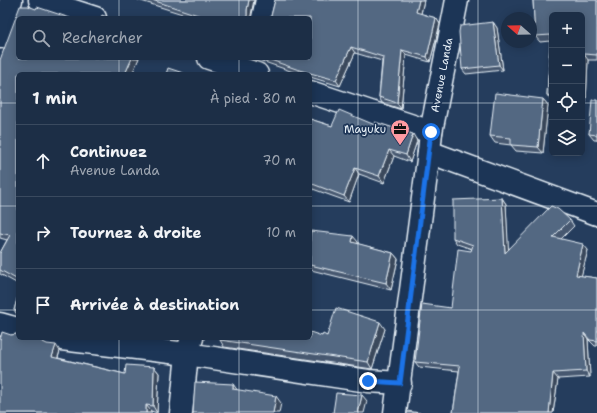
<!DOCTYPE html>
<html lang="fr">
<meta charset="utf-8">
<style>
body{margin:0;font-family:"Shantell Sans",sans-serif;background:#293a51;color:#f1f3f6}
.controls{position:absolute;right:12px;top:12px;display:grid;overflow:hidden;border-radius:6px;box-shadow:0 2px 10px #0003}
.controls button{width:36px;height:36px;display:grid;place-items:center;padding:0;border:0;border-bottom:1px solid #3a4a5f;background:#1c2e46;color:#f1f3f6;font:20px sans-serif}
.compass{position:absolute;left:501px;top:12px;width:36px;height:36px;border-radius:50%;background:#1c2e46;box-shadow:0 2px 10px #0003;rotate:290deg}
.stop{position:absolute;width:12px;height:12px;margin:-9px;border:3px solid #1a73e8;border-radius:50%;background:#fff}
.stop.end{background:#1a73e8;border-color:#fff;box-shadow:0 1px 4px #0008}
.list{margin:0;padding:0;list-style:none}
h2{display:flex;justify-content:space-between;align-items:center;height:52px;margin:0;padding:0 16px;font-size:17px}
h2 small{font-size:13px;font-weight:400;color:#a0a8b3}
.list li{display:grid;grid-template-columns:26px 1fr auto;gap:12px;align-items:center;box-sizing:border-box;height:72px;padding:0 16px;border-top:1px solid #3a4a5f}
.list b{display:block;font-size:15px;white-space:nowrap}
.list p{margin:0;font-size:13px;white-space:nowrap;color:#a0a8b3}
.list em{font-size:13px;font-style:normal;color:#a0a8b3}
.icon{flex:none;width:22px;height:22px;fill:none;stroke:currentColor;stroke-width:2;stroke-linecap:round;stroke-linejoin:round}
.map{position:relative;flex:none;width:597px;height:413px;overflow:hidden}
.search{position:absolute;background:#1c2e46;box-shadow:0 2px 10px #0003;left:16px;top:16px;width:296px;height:44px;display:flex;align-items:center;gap:10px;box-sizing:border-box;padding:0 14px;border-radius:6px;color:#a0a8b3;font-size:15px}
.panel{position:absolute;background:#1c2e46;box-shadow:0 2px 10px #0003;left:16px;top:72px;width:296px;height:268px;border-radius:6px}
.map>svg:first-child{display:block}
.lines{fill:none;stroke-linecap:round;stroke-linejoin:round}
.street-casing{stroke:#e8f1f8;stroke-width:25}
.street{stroke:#1d3557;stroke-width:22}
.wall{fill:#475970;stroke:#e8f1f8}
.shaded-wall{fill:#3a485b;stroke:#e8f1f8}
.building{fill:#536782;stroke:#e8f1f8}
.route{stroke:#1a73e8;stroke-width:5}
.grid{fill:none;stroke:#e8f1f8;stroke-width:1;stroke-opacity:0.55}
.labels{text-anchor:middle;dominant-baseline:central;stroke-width:3.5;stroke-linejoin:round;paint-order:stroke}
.street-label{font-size:11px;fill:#e8f1f8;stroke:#1d3557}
.poi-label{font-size:11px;fill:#e8f1f8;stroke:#1d3557;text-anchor:end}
</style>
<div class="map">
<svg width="597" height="413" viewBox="0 0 597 413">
<rect width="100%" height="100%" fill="#253d5d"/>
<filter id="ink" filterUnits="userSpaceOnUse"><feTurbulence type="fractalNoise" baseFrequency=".025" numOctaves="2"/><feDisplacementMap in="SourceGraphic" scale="8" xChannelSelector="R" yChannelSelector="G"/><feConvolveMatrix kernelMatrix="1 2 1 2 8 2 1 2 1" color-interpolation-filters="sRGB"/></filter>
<g filter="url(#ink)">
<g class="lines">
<g class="street-casing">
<g id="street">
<path d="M 40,0 L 95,18"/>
<path d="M 263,18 L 267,0"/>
<path d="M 0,37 L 11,0"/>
<path d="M 209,58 L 257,74"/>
<path d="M 310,92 L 431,132"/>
<path d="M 429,152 L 597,214"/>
<path d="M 0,324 L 18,329"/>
<path d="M 53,338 L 187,354 L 368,381 L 400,383"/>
<path d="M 181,413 L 187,354 L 192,338"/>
<path d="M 395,413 L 429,152 L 431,132 L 457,0"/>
</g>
</g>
<use href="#street" class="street"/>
</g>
<g class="wall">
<path d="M 138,0 L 254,0 L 251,15 L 251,18 L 195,18 Z"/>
<path d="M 275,0 L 424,0 L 421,14 L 436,18 L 440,24 L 430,62 L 406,55 L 401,109 L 382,103 L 379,97 L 382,61 L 355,53 L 340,86 L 310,77 L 310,74 L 299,74 L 253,58 L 310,58 L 271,16 Z"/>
<path d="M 533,0 L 597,0 L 597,60 L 588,60 L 586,103 L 582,103 L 582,15 L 552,15 L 552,101 L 551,101 L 547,95 L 550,41 L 540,42 L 535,36 Z"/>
<path d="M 36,9 L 139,58 L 132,74 L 18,74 L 18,284 L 0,274 L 0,253 L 7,240 L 0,238 L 0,60 Z"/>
<path d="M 493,22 L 497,28 L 503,70 L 466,74 L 462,69 Z"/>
<path d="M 543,99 L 548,105 L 543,153 L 516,151 L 511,145 L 495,143 L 490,136 Z"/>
<path d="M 597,100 L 597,140 L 594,140 L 589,134 Z"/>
<path d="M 310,119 L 332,126 L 375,125 L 417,141 L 410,162 L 394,156 L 384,183 L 359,174 L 349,202 L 310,188 Z"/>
<path d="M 502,198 L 506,204 L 508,249 L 570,220 L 574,226 L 561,239 L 588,250 L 581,276 L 597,278 L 597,346 L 595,346 L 588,339 L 590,377 L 558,379 L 553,413 L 453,413 L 459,371 L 419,367 L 415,362 L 451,308 L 471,251 L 472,249 L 457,244 L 453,238 Z"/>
<path d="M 310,237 L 358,242 L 358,244 L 393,253 L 398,259 L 391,290 L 311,270 L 310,269 Z"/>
<path d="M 18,296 L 18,316 L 14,310 Z"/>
<path d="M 385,329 L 372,369 L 224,347 L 220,340 L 322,336 Z"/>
<path d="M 17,334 L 18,338 L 41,338 L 41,342 L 60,351 L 58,358 L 125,374 L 154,367 L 159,373 L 157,413 L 151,411 L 151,413 L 0,413 L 11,335 Z"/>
</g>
<g class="shaded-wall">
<path d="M 249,0 L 254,0 L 251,15 L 251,18 L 249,18 L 247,16 L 247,10 Z"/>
<path d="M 419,0 L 424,0 L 420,18 L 416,12 Z"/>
<path d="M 436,18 L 440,24 L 430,62 L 427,57 Z"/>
<path d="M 493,22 L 497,28 L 503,70 L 499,65 Z"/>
<path d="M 351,47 L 355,53 L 340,86 L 336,80 Z"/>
<path d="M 402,50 L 406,55 L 401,109 L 397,103 Z"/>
<path d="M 584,54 L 588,60 L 586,103 L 582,98 Z"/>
<path d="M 132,58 L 139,58 L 132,74 L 125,74 Z"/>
<path d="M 543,99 L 548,105 L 543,153 L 538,147 Z"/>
<path d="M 413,134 L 417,141 L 410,162 L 406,155 Z"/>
<path d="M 389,150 L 394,156 L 384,183 L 379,176 Z"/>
<path d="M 355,168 L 359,174 L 349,202 L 344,196 Z"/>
<path d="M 502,198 L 506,204 L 509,259 L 505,253 Z"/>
<path d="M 353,236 L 358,242 L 357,249 L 352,242 Z"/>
<path d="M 583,244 L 588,250 L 580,281 L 576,275 Z"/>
<path d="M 393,253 L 398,259 L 391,290 L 386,283 Z"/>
<path d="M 380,322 L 385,329 L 372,369 L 368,362 Z"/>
<path d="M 584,333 L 588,339 L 590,377 L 586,371 Z"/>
<path d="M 56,345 L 60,351 L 56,363 L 52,357 Z"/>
<path d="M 154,367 L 159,373 L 157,413 L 153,406 Z"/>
<path d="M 553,373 L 558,379 L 553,413 L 549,413 Z"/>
<path d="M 233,384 L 238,391 L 233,389 Z"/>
<path d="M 362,395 L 367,401 L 364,413 L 358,413 Z"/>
<path d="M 276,396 L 281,403 L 279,413 L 273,413 Z"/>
<path d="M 146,405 L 151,411 L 151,413 L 146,413 Z"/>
</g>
<g class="building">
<path d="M 152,0 L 249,0 L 247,10 L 247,16 L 249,18 L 207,18 Z"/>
<path d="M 275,0 L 419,0 L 416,12 L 436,18 L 427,57 L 402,50 L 397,103 L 379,97 L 383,57 L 351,47 L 336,80 L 299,70 L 265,58 L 310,58 L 310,18 L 270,18 L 271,16 Z"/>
<path d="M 533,0 L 597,0 L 597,55 L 584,54 L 582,87 L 582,15 L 552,15 L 552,96 L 547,95 L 551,35 L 535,36 Z"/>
<path d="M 20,6 L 28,6 L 36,9 L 37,7 L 70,18 L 18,18 L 18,58 L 132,58 L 125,74 L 18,74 L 18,280 L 0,270 L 0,253 L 10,235 L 0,233 L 0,60 Z"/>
<path d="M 102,15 L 109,18 L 101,18 Z"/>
<path d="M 493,22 L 499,65 L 462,69 L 459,32 L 460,26 Z"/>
<path d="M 168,68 L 186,74 L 166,74 Z"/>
<path d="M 495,93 L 543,99 L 538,147 L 511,145 L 511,138 L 490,136 Z"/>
<path d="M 592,100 L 597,100 L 597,135 L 589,134 Z"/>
<path d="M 339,110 L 375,125 L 375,122 L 413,134 L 406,155 L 389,150 L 379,176 L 355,168 L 344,196 L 310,183 L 310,119 L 332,126 Z"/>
<path d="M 502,198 L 505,253 L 551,206 L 558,209 L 570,220 L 553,237 L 583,244 L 576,275 L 597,278 L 597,341 L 590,340 L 584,333 L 586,371 L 553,373 L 549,413 L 453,413 L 460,366 L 415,362 L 422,304 L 451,308 L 458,249 L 471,251 L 473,245 L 453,238 L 453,200 Z"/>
<path d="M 311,231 L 353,236 L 352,242 L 393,253 L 386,283 L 310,265 L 310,237 Z"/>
<path d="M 18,296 L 18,312 L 14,310 Z"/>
<path d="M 336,308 L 380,322 L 368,362 L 220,340 L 220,338 L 310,338 L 310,332 L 322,336 L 323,334 L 327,336 Z"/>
<path d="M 2,332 L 11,335 L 17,334 L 18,334 L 18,338 L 38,338 L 41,341 L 47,344 L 56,345 L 52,357 L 125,374 L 126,365 L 154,367 L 153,406 L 146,405 L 146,413 L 0,413 L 0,340 Z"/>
<path d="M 195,382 L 233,384 L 233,389 L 276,396 L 273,413 L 193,413 Z"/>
<path d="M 336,393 L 362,395 L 358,413 L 333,413 Z"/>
<path d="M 407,411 L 420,413 L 407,413 Z"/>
</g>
</g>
<g class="lines" filter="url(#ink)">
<path class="route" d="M 368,381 L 400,383 L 431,132"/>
</g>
<path class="grid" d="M 119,0 L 119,18M 239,0 L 239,18M 358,0 L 358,413M 478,0 L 478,413M 119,58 L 119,74M 239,58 L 239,74M 0,103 L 18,103M 310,103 L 552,103M 582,103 L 597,103M 0,206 L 18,206M 310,206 L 597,206M 0,310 L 18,310M 310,310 L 597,310M 119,338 L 119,413M 239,338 L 239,413"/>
<defs>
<g id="office-pin" transform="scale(1)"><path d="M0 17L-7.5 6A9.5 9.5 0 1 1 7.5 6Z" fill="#ff9aa2" stroke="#1d3557"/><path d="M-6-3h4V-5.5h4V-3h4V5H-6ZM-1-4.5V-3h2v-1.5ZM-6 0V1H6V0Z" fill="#111"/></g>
</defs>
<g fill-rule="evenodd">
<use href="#office-pin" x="400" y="129"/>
</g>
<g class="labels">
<g class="street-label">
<text transform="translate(442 75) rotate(-79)">Avenue Landa</text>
</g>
<g class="poi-label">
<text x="386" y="129">Mayuku</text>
</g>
</g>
</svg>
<div class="controls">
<button>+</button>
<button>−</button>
<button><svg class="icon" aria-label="locate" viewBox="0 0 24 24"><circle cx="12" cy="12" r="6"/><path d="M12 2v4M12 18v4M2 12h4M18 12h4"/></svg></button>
<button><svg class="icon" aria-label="layers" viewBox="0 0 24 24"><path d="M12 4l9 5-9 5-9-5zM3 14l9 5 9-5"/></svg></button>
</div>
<svg class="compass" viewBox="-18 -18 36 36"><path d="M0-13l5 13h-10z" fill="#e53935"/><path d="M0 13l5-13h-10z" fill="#a0a8b3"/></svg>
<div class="stop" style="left:431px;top:132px"></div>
<div class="stop end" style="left:368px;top:381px"></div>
<div class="search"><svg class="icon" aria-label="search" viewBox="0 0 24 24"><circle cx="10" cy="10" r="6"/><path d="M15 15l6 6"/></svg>Rechercher</div>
<section class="panel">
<h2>1 min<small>À pied · 80 m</small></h2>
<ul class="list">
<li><svg class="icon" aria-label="ahead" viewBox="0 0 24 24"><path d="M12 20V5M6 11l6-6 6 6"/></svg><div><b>Continuez</b><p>Avenue Landa</p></div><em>70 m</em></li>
<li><svg class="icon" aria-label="right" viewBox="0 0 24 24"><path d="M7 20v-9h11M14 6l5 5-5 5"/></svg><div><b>Tournez à droite</b></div><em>10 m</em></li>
<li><svg class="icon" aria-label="arrive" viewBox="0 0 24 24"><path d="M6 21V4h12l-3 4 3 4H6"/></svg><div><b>Arrivée à destination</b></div></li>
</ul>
</section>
</div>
